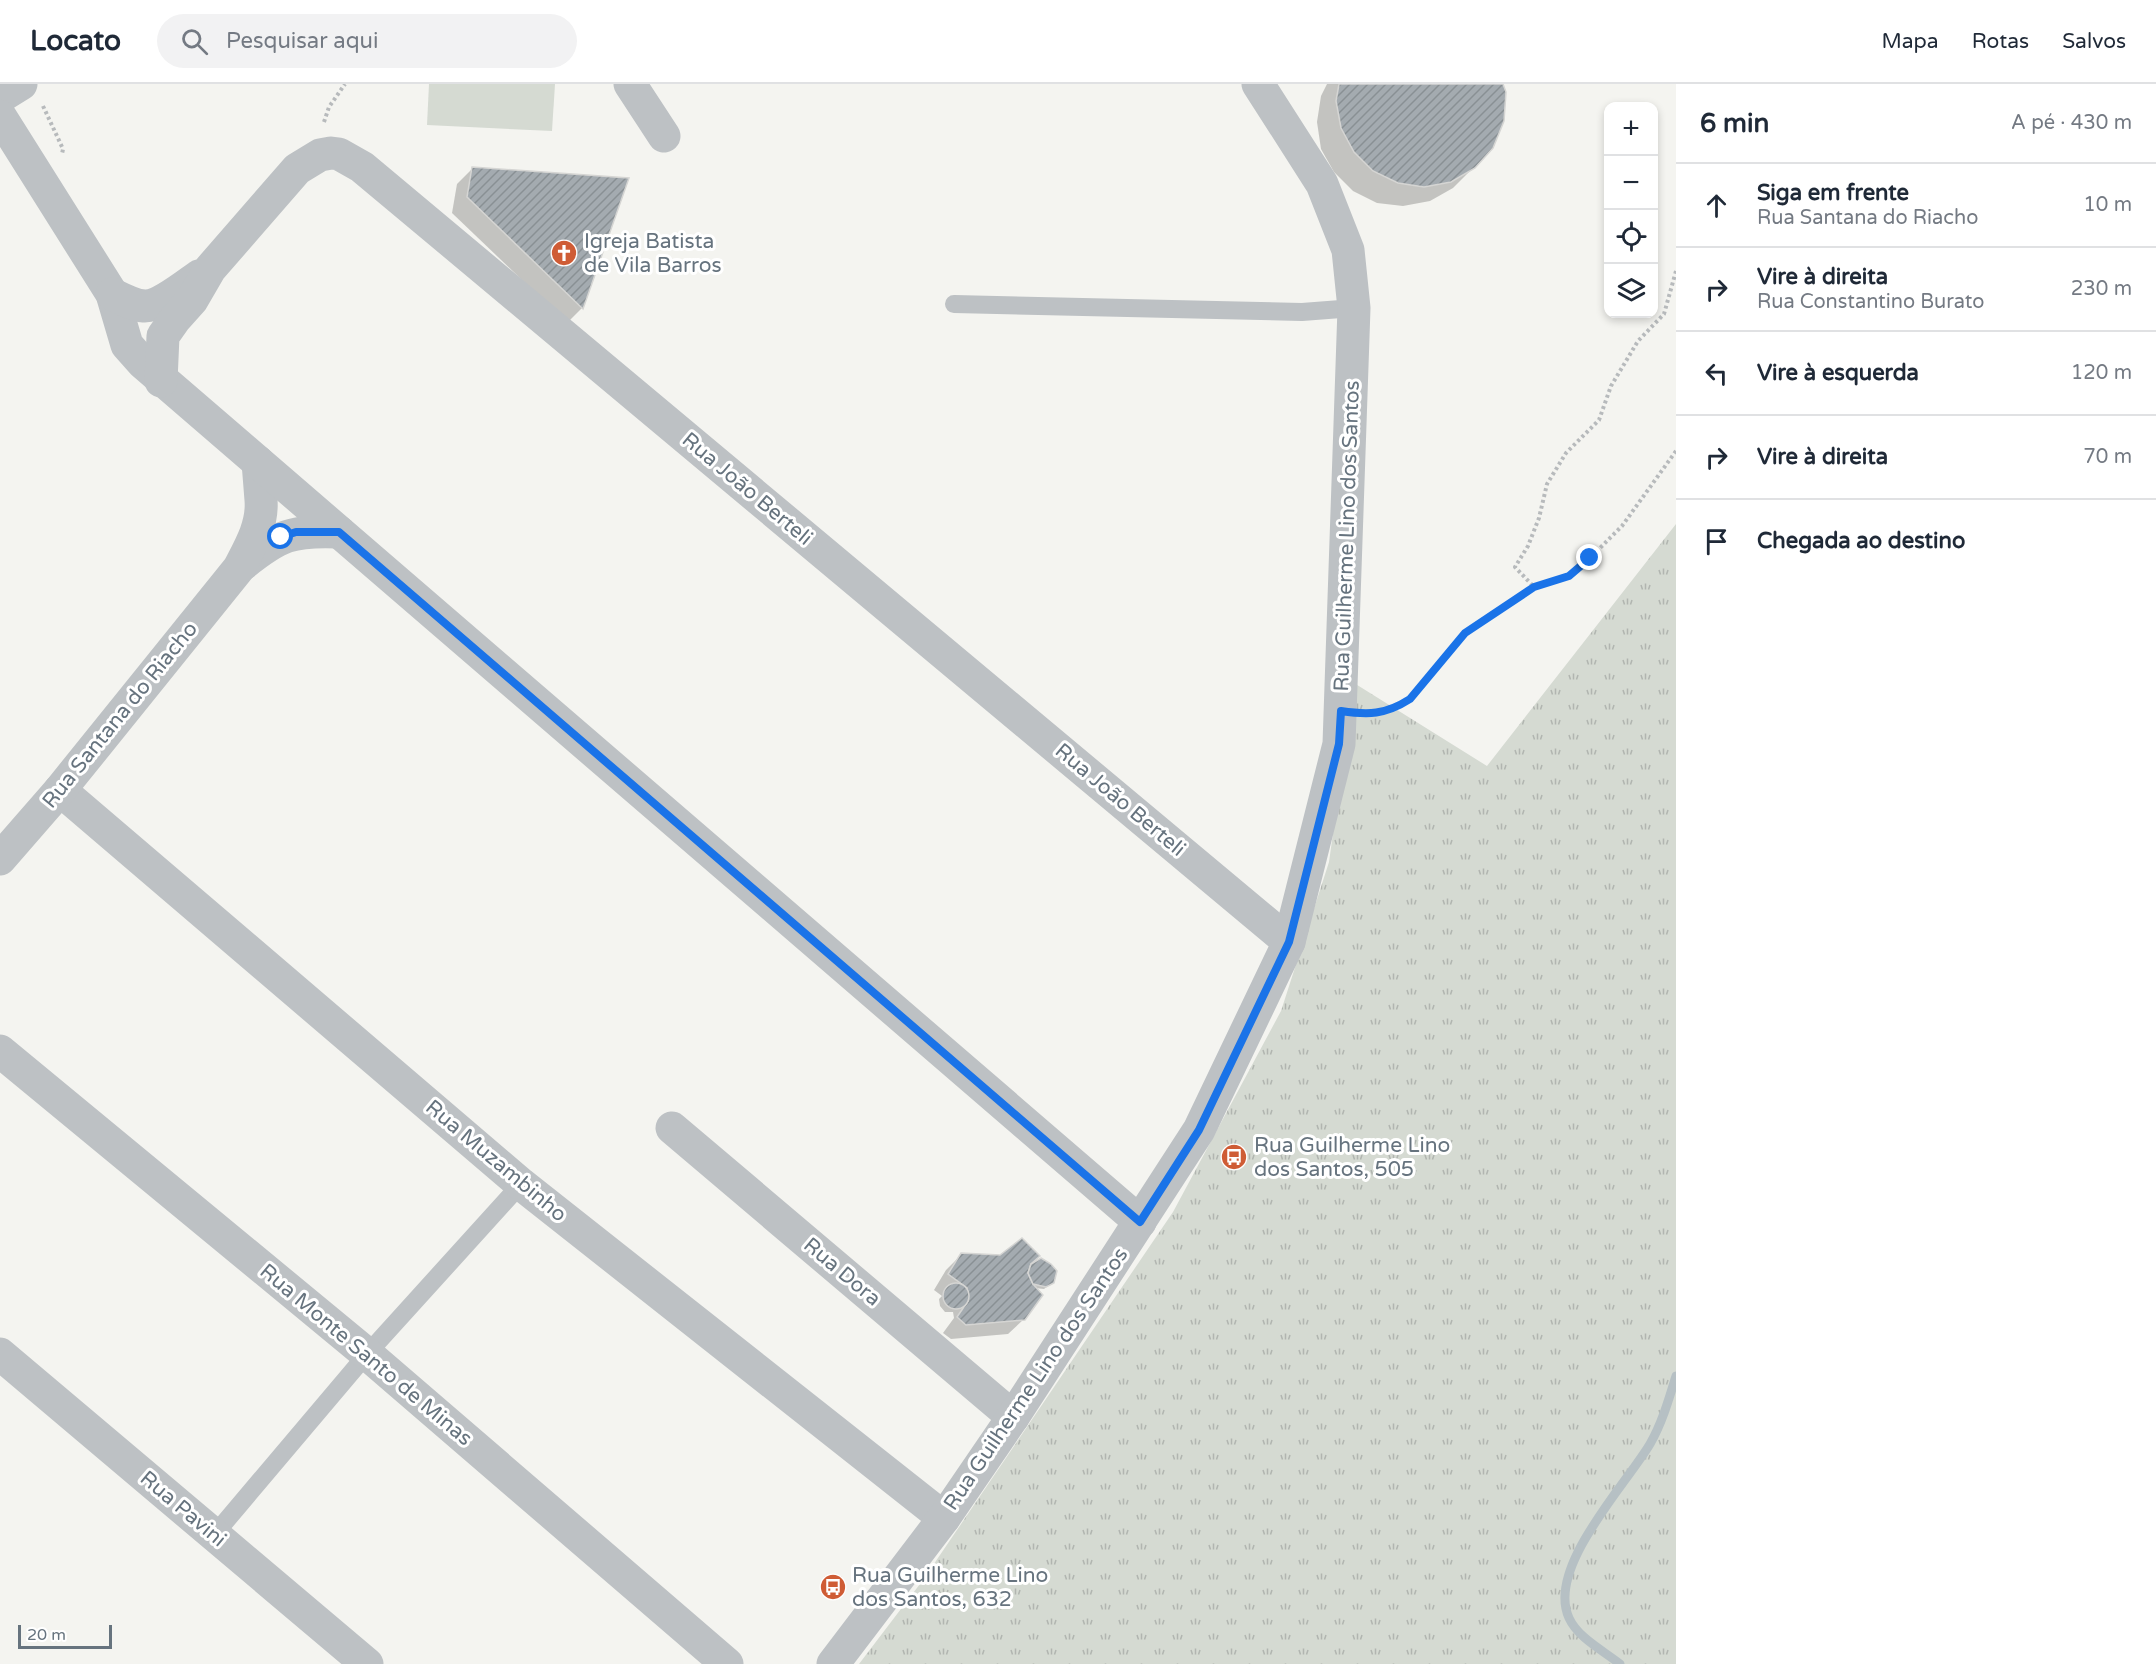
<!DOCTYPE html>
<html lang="pt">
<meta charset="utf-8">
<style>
body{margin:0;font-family:"Varela Round",sans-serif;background:#f2f2f3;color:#1f2937}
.controls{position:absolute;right:18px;top:18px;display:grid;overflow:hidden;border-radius:12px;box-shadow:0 3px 9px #0003}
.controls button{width:54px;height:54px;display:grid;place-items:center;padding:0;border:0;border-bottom:2px solid #e0e1e3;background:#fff;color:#1f2937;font:30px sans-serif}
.scale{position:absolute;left:18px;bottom:15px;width:94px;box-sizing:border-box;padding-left:6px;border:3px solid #66737e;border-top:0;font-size:16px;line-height:21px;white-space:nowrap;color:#66737e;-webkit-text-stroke:4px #fff;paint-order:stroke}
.stop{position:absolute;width:18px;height:18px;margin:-14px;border:4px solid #1a73e8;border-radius:50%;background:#fff}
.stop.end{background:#1a73e8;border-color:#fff;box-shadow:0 2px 6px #0008}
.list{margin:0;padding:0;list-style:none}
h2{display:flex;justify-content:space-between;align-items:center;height:78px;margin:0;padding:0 24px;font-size:26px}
h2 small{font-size:20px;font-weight:400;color:#747a83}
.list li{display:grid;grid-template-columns:39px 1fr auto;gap:18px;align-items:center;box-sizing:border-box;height:84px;padding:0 24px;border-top:2px solid #e0e1e3}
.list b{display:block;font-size:22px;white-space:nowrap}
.list p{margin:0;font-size:20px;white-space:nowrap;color:#747a83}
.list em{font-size:20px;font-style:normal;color:#747a83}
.icon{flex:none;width:33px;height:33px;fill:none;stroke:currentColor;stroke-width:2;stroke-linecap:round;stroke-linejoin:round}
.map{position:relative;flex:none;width:1676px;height:1580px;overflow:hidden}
header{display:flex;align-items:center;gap:36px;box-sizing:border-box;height:84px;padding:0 30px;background:#fff;border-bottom:2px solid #e0e1e3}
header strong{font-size:28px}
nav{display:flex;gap:33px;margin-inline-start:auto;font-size:21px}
.search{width:420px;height:54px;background:#f2f2f3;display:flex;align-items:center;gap:15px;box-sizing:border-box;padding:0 21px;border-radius:33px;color:#747a83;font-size:22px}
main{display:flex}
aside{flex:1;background:#fff}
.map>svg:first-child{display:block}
.grass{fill:url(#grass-tufts)}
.pitch{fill:#d5dad2}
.shadow{fill:#0003}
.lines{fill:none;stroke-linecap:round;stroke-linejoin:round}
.stream{stroke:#b6c0c4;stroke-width:9}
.building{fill:url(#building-hatch);stroke:#d5d5d3;stroke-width:1.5}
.path{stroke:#b7babc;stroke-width:4;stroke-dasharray:3 3;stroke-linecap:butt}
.service{stroke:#bdc1c4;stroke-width:18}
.minor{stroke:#bdc1c4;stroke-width:33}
.tertiary{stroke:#bdc1c4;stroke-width:33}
.route{stroke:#1a73e8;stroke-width:8}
.labels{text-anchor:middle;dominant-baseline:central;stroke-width:6;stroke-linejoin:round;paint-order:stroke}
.poi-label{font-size:21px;fill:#66737e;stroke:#fff;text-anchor:start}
.street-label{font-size:21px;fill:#66737e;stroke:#fff}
</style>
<header>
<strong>Locato</strong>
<div class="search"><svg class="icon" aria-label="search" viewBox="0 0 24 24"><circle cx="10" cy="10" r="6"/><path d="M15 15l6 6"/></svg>Pesquisar aqui</div>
<nav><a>Mapa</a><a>Rotas</a><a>Salvos</a></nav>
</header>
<main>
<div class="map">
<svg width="1676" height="1580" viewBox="0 0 1676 1580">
<defs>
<pattern id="grass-tufts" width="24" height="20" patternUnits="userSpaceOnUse" patternTransform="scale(1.5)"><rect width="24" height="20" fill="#d5dad2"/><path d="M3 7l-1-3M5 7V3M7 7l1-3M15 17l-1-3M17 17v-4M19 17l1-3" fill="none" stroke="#b1b5b0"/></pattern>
<pattern id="building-hatch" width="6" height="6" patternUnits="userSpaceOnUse" patternTransform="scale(1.5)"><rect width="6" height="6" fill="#a4abb0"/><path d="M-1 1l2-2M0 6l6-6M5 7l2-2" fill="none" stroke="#899094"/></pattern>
</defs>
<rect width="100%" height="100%" fill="#f4f4f0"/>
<path class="grass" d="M 1676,440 L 1676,1580 L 859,1580 L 923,1496 L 1173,1128 L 1281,927 L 1329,778 L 1354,599 L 1487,682 Z"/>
<path class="pitch" d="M 429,0 L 555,0 L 552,47 L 427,41 Z"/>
<g class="shadow">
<path d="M 1327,0 L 1502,0 L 1474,83 L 1453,104 L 1430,117 L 1403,122 L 1377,119 L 1353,107 L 1334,88 L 1321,65 L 1317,38 L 1321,12 Z"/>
<path d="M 472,85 L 582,224 L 567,239 L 452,129 L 457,100 Z"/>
<path d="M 961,1171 L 1025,1185 L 1049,1201 L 1044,1205 L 1035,1204 L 1024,1235 L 1008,1250 L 951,1255 L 943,1249 L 954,1234 L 953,1228 L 945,1228 L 940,1222 L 939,1215 L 942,1212 L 934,1206 L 946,1186 Z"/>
</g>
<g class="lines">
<path class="stream" d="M 1620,1580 C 1604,1567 1578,1554 1569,1534 C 1546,1484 1625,1402 1650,1360 C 1662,1339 1669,1315 1676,1292"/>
</g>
<g class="building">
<path d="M 1339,0 L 1503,0 L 1506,8 L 1504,37 L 1493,64 L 1475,84 L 1451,98 L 1424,103 L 1398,99 L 1373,87 L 1354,68 L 1341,44 L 1336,17 Z"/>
<path d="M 472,83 L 629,94 L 583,225 L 467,113 Z"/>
<path d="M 1022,1154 L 1040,1172 L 1031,1180 L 1028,1189 L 1033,1200 L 1043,1211 L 1025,1236 L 966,1241 L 957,1233 L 968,1217 L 967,1204 L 948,1190 L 961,1169 L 1000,1171 Z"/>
<path d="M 1041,1174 L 1051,1180 L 1057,1187 L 1054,1199 L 1046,1203 L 1033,1200 L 1028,1189 L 1031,1180 Z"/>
<circle cx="956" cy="1212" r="13"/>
</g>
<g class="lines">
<g class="path">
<path d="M 43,22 L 63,65 L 62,70"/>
<path d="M 324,38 L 329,23 L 345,0"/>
<path d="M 1676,187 L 1664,230 L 1638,257 L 1611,302 L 1599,336 L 1566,369 L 1547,400 L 1539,434 L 1528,462 L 1515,483 L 1534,503 L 1569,492 L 1590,474 L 1622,442 L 1676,367"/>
<path d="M 1370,630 C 1418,628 1434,577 1465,549 C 1483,533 1514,516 1534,503"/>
</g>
<g class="service">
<path d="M 954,220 L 1302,228 L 1354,224"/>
<path d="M 214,1451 L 367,1270 L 521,1100"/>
</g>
<g class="minor">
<path d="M 630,0 L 664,52"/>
<path d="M 1258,0 L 1322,100 L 1348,166 L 1354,224 L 1339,660 L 1289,858"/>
<path d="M 0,13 L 21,0"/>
<path d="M 242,481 C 279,451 292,446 339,448"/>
<path d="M 60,706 L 521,1100 L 944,1434"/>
<path d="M 0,775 L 60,706 L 239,484 C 250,463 263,441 261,416 C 260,403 259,391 258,378"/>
<path d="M 0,967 L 367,1270 L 727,1580"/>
<path d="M 672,1044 L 1013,1333"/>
<path d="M 0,1270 L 367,1580"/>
</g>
<g class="tertiary">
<path d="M 0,32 L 112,210 L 127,261 L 143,279 L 1140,1138"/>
<path d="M 112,210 C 122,215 133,221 144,222 C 159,223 186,201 199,192"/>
<path d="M 161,297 L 163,252 L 175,235 L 192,216 L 210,185 L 297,85 L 320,71 L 331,69 L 339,70 L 362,83 L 1289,858 L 1199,1046 L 1013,1333 L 944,1434 L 833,1580"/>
</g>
</g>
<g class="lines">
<path class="route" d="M 281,453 L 296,448 L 339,448 L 1140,1138 L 1199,1046 L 1289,858 L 1339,660 L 1341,627 C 1368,631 1385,631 1410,615 L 1465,549 L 1534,503 L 1569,492 L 1590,474"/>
</g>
<defs>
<g id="church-disc" transform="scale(1.35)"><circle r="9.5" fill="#cf5c35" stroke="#fff"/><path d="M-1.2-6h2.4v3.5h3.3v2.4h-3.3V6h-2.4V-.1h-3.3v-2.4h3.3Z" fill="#fff"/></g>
<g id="bus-disc" transform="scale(1.35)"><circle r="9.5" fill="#cf5c35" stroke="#fff"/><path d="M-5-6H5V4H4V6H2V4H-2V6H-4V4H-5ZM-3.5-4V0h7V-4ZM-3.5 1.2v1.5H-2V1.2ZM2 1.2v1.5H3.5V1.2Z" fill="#fff"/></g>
</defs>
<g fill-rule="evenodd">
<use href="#church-disc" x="564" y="169"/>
<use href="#bus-disc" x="1234" y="1073"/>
<use href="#bus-disc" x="833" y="1503"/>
</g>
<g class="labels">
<g class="poi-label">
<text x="584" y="157">Igreja Batista<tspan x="584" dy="24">de Vila Barros</tspan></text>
<text x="1254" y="1061">Rua Guilherme Lino<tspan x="1254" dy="24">dos Santos, 505</tspan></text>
<text x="852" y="1491">Rua Guilherme Lino<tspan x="852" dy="24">dos Santos, 632</tspan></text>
</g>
<g class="street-label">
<text transform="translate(747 405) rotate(40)">Rua João Berteli</text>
<text transform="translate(1347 452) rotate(-88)">Rua Guilherme Lino dos Santos</text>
<text transform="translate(120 631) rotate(-51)">Rua Santana do Riacho</text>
<text transform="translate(1120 716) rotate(40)">Rua João Berteli</text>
<text transform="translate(496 1077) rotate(40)">Rua Muzambinho</text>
<text transform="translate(842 1188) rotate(40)">Rua Dora</text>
<text transform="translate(366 1271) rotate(40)">Rua Monte Santo de Minas</text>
<text transform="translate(1036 1295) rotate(-56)">Rua Guilherme Lino dos Santos</text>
<text transform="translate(183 1425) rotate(40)">Rua Pavini</text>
</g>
</g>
</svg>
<div class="controls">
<button>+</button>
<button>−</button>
<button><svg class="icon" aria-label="locate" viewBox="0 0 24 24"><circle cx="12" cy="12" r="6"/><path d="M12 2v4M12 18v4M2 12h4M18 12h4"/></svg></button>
<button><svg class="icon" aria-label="layers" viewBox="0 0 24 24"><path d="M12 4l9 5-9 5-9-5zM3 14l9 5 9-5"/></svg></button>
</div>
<div class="scale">20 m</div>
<div class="stop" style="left:281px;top:453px"></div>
<div class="stop end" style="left:1590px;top:474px"></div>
</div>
<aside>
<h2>6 min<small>A pé · 430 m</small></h2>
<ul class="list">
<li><svg class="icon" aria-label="ahead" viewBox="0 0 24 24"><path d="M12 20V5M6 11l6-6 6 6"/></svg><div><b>Siga em frente</b><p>Rua Santana do Riacho</p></div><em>10 m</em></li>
<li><svg class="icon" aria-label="right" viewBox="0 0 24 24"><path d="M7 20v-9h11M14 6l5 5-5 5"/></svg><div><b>Vire à direita</b><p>Rua Constantino Burato</p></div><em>230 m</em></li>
<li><svg class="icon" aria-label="left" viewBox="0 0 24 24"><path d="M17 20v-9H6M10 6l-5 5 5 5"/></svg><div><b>Vire à esquerda</b></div><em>120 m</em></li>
<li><svg class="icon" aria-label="right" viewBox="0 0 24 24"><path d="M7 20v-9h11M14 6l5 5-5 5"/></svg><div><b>Vire à direita</b></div><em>70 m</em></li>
<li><svg class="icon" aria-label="arrive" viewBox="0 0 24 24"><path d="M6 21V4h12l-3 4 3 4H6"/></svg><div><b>Chegada ao destino</b></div></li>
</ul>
</aside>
</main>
